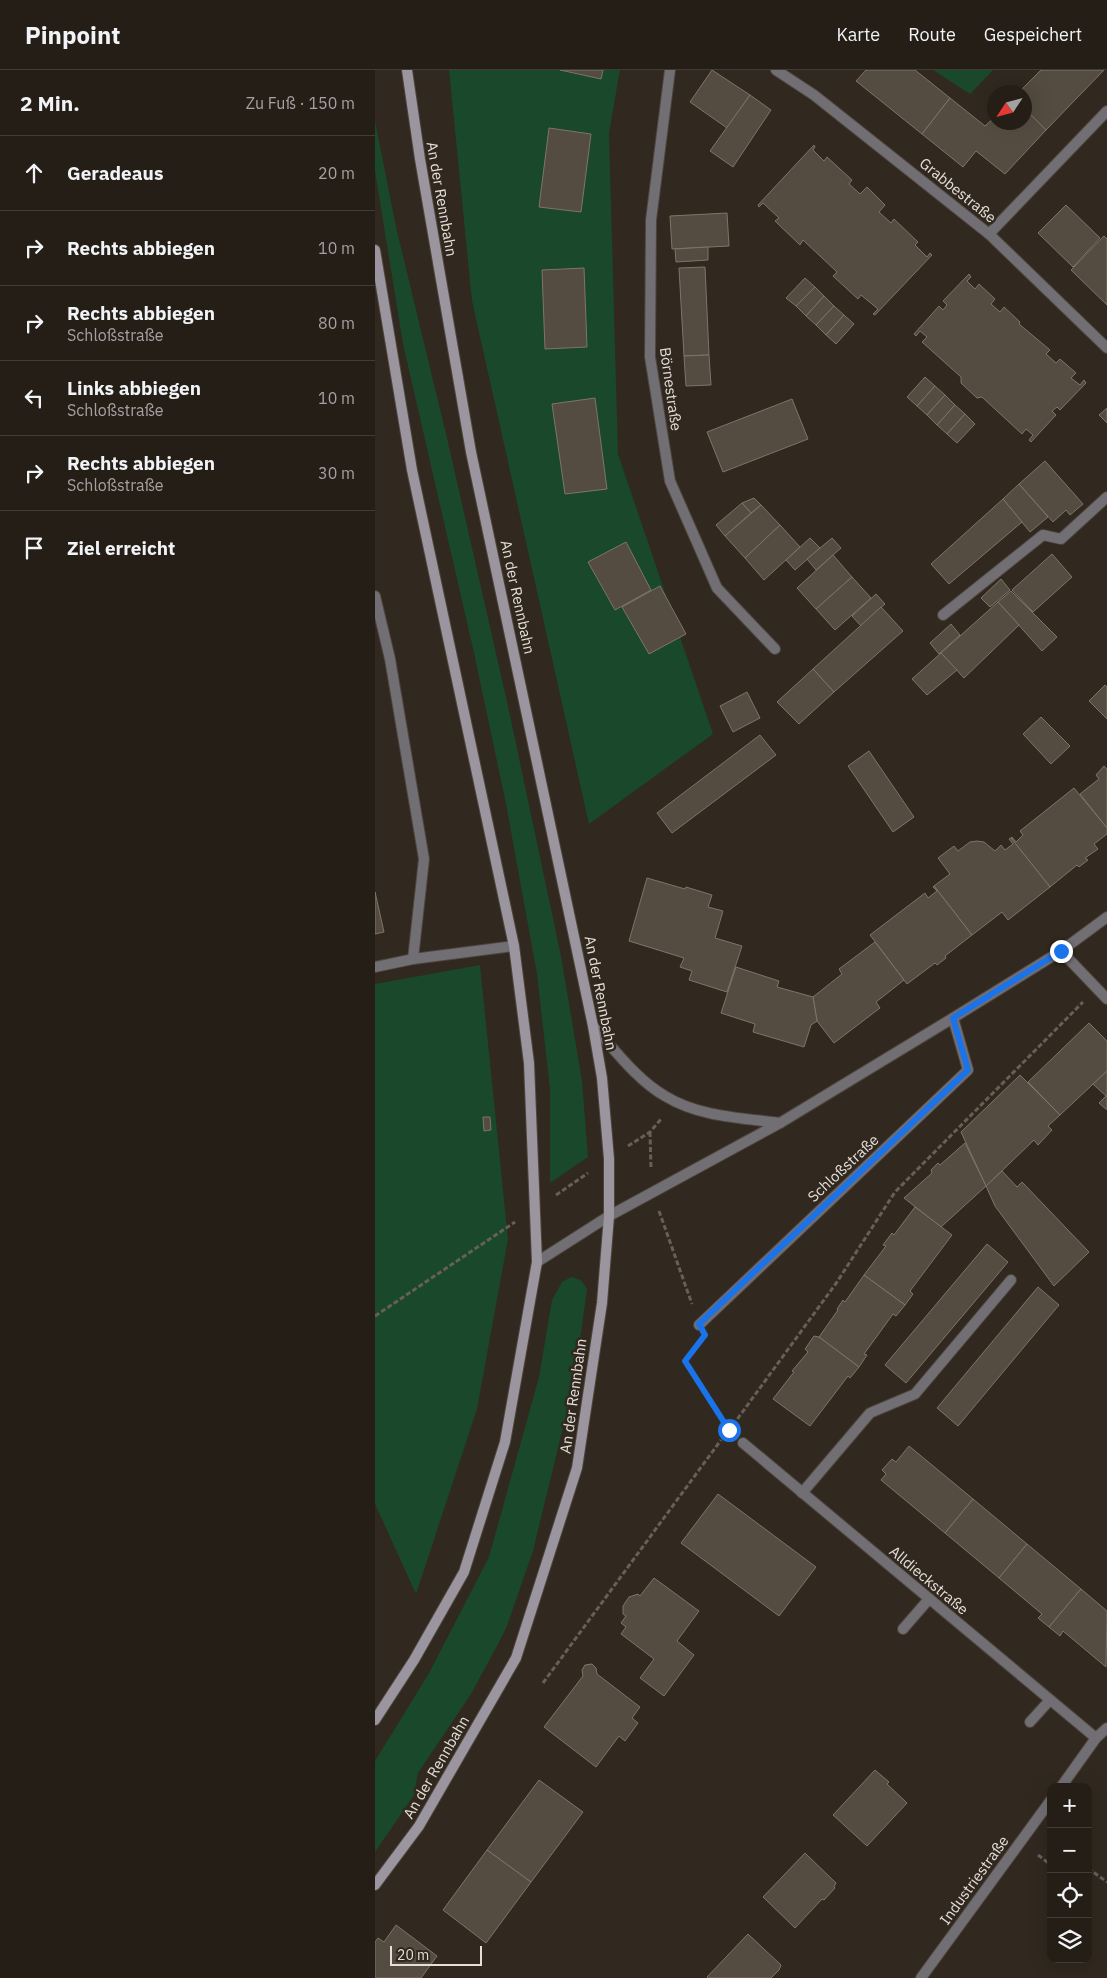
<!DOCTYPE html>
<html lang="de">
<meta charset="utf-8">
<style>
body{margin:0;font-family:"IBM Plex Sans",sans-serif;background:#312b24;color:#f1f3f6}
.controls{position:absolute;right:15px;bottom:15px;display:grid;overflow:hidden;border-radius:10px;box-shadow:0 5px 20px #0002}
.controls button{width:45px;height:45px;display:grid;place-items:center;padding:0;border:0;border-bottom:1px solid #423c36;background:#251e17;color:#f1f3f6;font:25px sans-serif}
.compass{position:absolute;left:612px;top:15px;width:45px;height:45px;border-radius:50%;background:#251e17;box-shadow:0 5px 20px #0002;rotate:234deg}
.scale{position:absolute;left:15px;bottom:12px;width:92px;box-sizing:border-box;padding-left:5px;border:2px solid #e5dfd8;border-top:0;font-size:14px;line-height:18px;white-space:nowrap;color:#e5dfd8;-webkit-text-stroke:4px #31281f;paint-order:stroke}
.stop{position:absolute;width:15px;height:15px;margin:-11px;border:4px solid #1a73e8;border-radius:50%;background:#fff}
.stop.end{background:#1a73e8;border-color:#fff;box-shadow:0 1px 5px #0008}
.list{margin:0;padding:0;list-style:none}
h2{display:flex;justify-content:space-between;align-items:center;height:65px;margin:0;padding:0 20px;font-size:21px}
h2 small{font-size:16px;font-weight:400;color:#a3a2a1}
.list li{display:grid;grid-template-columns:32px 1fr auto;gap:15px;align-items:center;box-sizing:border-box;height:75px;padding:0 20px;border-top:1px solid #423c36}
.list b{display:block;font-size:19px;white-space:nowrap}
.list p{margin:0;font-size:16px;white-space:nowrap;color:#a3a2a1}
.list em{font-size:16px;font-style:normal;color:#a3a2a1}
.icon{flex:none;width:28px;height:28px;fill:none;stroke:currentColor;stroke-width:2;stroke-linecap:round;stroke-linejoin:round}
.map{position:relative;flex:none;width:732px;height:1908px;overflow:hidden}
header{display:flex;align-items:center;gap:30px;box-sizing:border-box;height:70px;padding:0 25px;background:#251e17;border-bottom:1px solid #423c36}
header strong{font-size:24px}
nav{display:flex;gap:28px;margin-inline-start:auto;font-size:18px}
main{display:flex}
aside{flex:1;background:#251e17}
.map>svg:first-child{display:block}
.green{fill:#19482b}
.building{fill:#554c41;stroke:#7f7469}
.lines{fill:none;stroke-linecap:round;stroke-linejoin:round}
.lane-casing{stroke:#4e453d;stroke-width:12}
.street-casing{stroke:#4e453d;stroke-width:12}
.secondary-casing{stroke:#4e453d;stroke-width:12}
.path{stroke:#686058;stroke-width:3;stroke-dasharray:5 2.5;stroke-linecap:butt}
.lane{stroke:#716e74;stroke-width:10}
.street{stroke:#716e74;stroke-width:10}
.secondary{stroke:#9a959e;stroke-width:10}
.route{stroke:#1a73e8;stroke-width:6}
.labels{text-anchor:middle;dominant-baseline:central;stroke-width:5;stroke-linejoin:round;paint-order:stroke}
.street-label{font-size:15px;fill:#e5dfd8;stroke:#31281f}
</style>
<header>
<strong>Pinpoint</strong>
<nav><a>Karte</a><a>Route</a><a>Gespeichert</a></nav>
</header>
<main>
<aside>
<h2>2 Min.<small>Zu Fuß · 150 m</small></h2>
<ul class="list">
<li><svg class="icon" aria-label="ahead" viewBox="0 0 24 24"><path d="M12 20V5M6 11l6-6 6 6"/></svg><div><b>Geradeaus</b></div><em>20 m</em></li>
<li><svg class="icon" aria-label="right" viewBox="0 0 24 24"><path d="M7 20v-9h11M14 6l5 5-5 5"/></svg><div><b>Rechts abbiegen</b></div><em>10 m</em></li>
<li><svg class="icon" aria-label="right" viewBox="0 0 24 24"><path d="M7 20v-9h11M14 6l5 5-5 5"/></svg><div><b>Rechts abbiegen</b><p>Schloßstraße</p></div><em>80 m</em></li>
<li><svg class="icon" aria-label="left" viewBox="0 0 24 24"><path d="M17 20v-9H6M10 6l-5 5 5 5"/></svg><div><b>Links abbiegen</b><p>Schloßstraße</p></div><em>10 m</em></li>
<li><svg class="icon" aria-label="right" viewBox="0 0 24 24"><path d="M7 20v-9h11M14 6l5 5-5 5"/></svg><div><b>Rechts abbiegen</b><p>Schloßstraße</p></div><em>30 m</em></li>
<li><svg class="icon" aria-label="arrive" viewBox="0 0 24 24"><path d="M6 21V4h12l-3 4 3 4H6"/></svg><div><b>Ziel erreicht</b></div></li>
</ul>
</aside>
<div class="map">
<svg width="732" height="1908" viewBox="0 0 732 1908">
<rect width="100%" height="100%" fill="#31281f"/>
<g class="green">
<path d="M 74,0 L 245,0 L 234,63 L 243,384 L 338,664 L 214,754 L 97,231 Z"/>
<path d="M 558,0 L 618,0 L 595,24 Z"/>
<path d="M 0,51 L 21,157 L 72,368 L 133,636 L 186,886 L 207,1011 L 213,1087 L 175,1113 L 175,1019 L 162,904 L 131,734 L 99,583 L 28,274 L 0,101 Z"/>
<path d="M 105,895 L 133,1169 L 102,1339 L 41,1524 L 0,1434 L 0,914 Z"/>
<path d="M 196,1207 L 206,1210 L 212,1219 L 200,1308 L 158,1481 L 132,1556 L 121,1578 L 96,1624 L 43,1703 L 39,1725 L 0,1782 L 0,1691 L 54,1603 L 114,1487 L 164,1307 L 177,1230 L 187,1212 Z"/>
</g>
<g class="building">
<path d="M 185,0 L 228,0 L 226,9 Z"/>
<path d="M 337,0 L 375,25 L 352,58 L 315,32 Z"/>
<path d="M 491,0 L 540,0 L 575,28 L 547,64 L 481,11 Z"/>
<path d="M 666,0 L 729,0 L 671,60 L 650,39 L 650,22 L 644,22 Z"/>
<path d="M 375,25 L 396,40 L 358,97 L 335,81 Z"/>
<path d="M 575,28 L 610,56 L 620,47 L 620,52 L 650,52 L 650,39 L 671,60 L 630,104 L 601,81 L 588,97 L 547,64 Z"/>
<path d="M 174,58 L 216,64 L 206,142 L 164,137 Z"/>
<path d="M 439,75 L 440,77 L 438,80 L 449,91 L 452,87 L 477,110 L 474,114 L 485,124 L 492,117 L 510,135 L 504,142 L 516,153 L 519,149 L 543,172 L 540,175 L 552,187 L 555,183 L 557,185 L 500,245 L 498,244 L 503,239 L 486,225 L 483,229 L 458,206 L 462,202 L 428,170 L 425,175 L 400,151 L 404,148 L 388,133 L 384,137 L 383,135 Z"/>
<path d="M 691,135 L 725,168 L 698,197 L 663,163 Z"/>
<path d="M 352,143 L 354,176 L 297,179 L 295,146 Z"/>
<path d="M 729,166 L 732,169 L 732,235 L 696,200 Z"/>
<path d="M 333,177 L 333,190 L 301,192 L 300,179 Z"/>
<path d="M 330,197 L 334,285 L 309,286 L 304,198 Z"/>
<path d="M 209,198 L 212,277 L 170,279 L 167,200 Z"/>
<path d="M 594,204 L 596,207 L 592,211 L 600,219 L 604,214 L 620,229 L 616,234 L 625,242 L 629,237 L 645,252 L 644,254 L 675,280 L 671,284 L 681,293 L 685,289 L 701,303 L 696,308 L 705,315 L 709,310 L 711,313 L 685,340 L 682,337 L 677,341 L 681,345 L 656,372 L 654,370 L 658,365 L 651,359 L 647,364 L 607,327 L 602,328 L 586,313 L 586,307 L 547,272 L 552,267 L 545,261 L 541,266 L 539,264 L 564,236 L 568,240 L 572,235 L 568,231 Z"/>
<path d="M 430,208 L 440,217 L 421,236 L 411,228 Z"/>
<path d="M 440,217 L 449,226 L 431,246 L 421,236 Z"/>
<path d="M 449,226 L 459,236 L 441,255 L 431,246 Z"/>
<path d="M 459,236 L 469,245 L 451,265 L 441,255 Z"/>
<path d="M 469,245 L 479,254 L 461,274 L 451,265 Z"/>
<path d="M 334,285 L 336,315 L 311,316 L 309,286 Z"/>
<path d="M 550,307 L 560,316 L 542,336 L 532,327 Z"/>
<path d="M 560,316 L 570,325 L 552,345 L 542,336 Z"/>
<path d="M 570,325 L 580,335 L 562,355 L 552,345 Z"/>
<path d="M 220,328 L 232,419 L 190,424 L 177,334 Z"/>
<path d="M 417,329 L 433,369 L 348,402 L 332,362 Z"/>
<path d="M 580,335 L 590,344 L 572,364 L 562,355 Z"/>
<path d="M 732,338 L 732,353 L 724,345 Z"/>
<path d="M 590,344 L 600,354 L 582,373 L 572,364 Z"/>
<path d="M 670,391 L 708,434 L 695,445 L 691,440 L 678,452 L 644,414 Z"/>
<path d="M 644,414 L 673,447 L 655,462 L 628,429 Z"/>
<path d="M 379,428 L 386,435 L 376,443 L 367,433 Z"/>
<path d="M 628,429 L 647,452 L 574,514 L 556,494 Z"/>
<path d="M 367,433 L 376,443 L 350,466 L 341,455 Z"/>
<path d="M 386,435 L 405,455 L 370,488 L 350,466 Z"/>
<path d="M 405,455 L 425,477 L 389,510 L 370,488 Z"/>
<path d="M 435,468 L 445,478 L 420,500 L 411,490 Z"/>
<path d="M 457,468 L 466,478 L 441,500 L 432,489 Z"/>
<path d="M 251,472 L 276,520 L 240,540 L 213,492 Z"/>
<path d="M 677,484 L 697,507 L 658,542 L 637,520 Z"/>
<path d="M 458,485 L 477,507 L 441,539 L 422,518 Z"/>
<path d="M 477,507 L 496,528 L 460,560 L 441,539 Z"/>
<path d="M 626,509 L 635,520 L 615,537 L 606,528 Z"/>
<path d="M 285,516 L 311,564 L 274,584 L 247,537 Z"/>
<path d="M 636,521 L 682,567 L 667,581 L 623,532 Z"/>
<path d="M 501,524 L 510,534 L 486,556 L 477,546 Z"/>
<path d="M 623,532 L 644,555 L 589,608 L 566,583 Z"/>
<path d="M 506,537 L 528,561 L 459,622 L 438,599 Z"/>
<path d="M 576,554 L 585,565 L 564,584 L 555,573 Z"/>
<path d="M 566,583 L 582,600 L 552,625 L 537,609 Z"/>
<path d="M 438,599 L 459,622 L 424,654 L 402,632 Z"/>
<path d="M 730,615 L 732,617 L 732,649 L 714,631 Z"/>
<path d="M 372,622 L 385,648 L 358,662 L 345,636 Z"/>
<path d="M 666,647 L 695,676 L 676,694 L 648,664 Z"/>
<path d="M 385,665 L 401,685 L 297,763 L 282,743 Z"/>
<path d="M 494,681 L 539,747 L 518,762 L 473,696 Z"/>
<path d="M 729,696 L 732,699 L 732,758 L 705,724 L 724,709 L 721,705 Z"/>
<path d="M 699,718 L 732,758 L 732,764 L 719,774 L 723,779 L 710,788 L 713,790 L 704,797 L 702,795 L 675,817 L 636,768 L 637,767 L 641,772 L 648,765 L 645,761 Z"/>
<path d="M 636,768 L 675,817 L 633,850 L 627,842 L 597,865 L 559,816 L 575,804 L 563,788 L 579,776 L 583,781 L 595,772 L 602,771 L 609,772 L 620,781 L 626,775 L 630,780 L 638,774 L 634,769 Z"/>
<path d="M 272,808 L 310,819 L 311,817 L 337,825 L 333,837 L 348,841 L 340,868 L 367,876 L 352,922 L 314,910 L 317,901 L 305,897 L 309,888 L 254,871 Z"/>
<path d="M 559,816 L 597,865 L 570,886 L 571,888 L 562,895 L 560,893 L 532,914 L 495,865 L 550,823 L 553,828 L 562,821 L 558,817 Z"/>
<path d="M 0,822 L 9,862 L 0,864 Z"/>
<path d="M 500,872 L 529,910 L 501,932 L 505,938 L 459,973 L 442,951 L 438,927 L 467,904 L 464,899 Z"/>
<path d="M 361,897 L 404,911 L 402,917 L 438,927 L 442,951 L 436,955 L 429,977 L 378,962 L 380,954 L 346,943 Z"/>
<path d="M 714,953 L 732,971 L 732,1001 L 685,1045 L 653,1012 Z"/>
<path d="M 732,1001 L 732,1040 L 724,1033 L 731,1026 L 718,1014 Z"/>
<path d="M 645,1005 L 685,1045 L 673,1056 L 677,1060 L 663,1075 L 659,1070 L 611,1116 L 586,1062 Z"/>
<path d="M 108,1047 L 115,1047 L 116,1060 L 109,1061 Z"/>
<path d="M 590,1073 L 611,1116 L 566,1157 L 529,1128 L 557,1103 L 556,1100 L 563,1093 L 565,1095 Z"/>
<path d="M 627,1101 L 642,1117 L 647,1112 L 714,1182 L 679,1216 L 620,1136 L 611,1116 Z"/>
<path d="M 540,1137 L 577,1165 L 535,1221 L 538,1224 L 530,1235 L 489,1205 L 511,1176 L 508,1175 L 517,1163 L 519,1165 Z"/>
<path d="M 612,1174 L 633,1192 L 531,1313 L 510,1295 Z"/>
<path d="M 489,1205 L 530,1235 L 521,1246 L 518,1244 L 489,1284 L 492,1285 L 484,1297 L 444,1267 L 463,1240 L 462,1239 L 468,1230 L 470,1232 Z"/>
<path d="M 663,1217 L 684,1235 L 583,1356 L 562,1338 Z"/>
<path d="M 439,1266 L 444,1267 L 484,1297 L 475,1308 L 473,1306 L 435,1356 L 398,1329 L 419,1302 L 417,1301 L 433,1282 L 430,1279 Z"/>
<path d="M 534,1376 L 598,1429 L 570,1463 L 506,1410 L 511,1404 L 507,1400 L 517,1389 L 521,1392 Z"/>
<path d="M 343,1424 L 441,1497 L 404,1546 L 306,1473 Z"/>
<path d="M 598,1429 L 652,1474 L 624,1508 L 570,1463 Z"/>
<path d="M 652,1474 L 706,1519 L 674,1557 L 663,1548 L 667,1544 L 624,1508 Z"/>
<path d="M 279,1508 L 324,1541 L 302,1571 L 319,1585 L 289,1626 L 265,1608 L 279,1589 L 246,1564 L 251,1557 L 246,1553 L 251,1546 L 248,1544 L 248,1536 L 254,1527 L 263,1524 L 265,1526 Z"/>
<path d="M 706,1519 L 732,1541 L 731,1597 L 688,1561 L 685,1566 L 674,1557 Z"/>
<path d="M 217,1594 L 221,1598 L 222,1604 L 265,1637 L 257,1648 L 263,1653 L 250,1671 L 244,1666 L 221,1697 L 169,1657 L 208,1606 L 207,1600 L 210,1595 Z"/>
<path d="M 500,1700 L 514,1712 L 512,1714 L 532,1733 L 492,1776 L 458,1745 Z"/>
<path d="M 164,1710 L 208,1742 L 156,1812 L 112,1780 Z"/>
<path d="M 112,1780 L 156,1812 L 111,1873 L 68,1840 Z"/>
<path d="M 430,1783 L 461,1813 L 459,1817 L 460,1818 L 449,1830 L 447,1829 L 420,1858 L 388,1827 Z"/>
<path d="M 21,1855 L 62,1886 L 46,1908 L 0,1908 L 0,1872 L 3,1868 L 9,1872 Z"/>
<path d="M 373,1864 L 406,1895 L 404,1900 L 396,1908 L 333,1908 L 332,1907 Z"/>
</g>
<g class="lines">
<g class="lane-casing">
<g id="lane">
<path d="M 568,545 L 668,465 L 686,469 L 732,427"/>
<path d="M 427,1423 L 495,1343 L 540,1324 L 636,1210"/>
<path d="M 528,1559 L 554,1529"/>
<path d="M 655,1652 L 674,1631"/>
</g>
</g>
<g class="street-casing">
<g id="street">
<path d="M 295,0 L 276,150 L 275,287 L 295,411 L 342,518 L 400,579"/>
<path d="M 401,0 L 439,25 L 614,164 L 732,278"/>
<path d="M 614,164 L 732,41"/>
<path d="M 0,526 L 15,589 L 49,789 L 38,889"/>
<path d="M 686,881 L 732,929"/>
<path d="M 0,897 L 38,889 L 139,876"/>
<path d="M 218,956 C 240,980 262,1010 290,1026 C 324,1047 367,1048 405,1053"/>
<path d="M 162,1192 L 234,1146 L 405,1053 L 578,948 L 686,881 L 732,847"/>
<path d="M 324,1255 L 593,1000 L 578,948"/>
<path d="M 368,1373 L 721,1668"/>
<path d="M 686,1717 L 721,1668 L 732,1658"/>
<path d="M 546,1908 L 676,1730"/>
</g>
</g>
<g class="secondary-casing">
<g id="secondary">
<path d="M 0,180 L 37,400 L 139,876 L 154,993 L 162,1192 L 130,1372 L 89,1502 L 39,1590 L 0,1650"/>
<path d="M 0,1815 L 44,1756 L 141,1588 L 202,1398 L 227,1233 L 234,1146 L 234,1089 L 227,1008 L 218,956 L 96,382 L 45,89 L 32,0"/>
</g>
</g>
<g class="path">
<path d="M 275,1062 L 276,1099"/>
<path d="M 253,1076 L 275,1062 L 287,1048"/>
<path d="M 181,1125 L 213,1103"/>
<path d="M 284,1141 L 317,1234"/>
<path d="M 0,1246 L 140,1152"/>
<path d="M 322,1275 L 310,1291 L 353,1359"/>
<path d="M 358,1355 L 462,1212 L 520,1122 L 708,932"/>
<path d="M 168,1613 L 346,1370"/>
<path d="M 663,1785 L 676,1795"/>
<path d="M 713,1800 L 714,1799 L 732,1812"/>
</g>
<use href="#lane" class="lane"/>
<use href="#street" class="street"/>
<use href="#secondary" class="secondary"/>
</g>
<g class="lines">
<path class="route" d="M 354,1360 L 310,1291 L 330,1265 L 324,1254 L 593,1000 L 578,948 L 686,881"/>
</g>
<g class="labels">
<g class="street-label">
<text transform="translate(583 120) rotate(39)">Grabbestraße</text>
<text transform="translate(67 129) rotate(80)">An der Rennbahn</text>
<text transform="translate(296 319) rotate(82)">Börnestraße</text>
<text transform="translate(143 527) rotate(78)">An der Rennbahn</text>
<text transform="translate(226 923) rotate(79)">An der Rennbahn</text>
<text transform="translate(468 1098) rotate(-43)">Schloßstraße</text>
<text transform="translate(198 1326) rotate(-82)">An der Rennbahn</text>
<text transform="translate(554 1510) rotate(40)">Alldieckstraße</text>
<text transform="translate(61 1697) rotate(-60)">An der Rennbahn</text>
<text transform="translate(599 1810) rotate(-54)">Industriestraße</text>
</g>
</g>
</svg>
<div class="controls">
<button>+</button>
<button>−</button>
<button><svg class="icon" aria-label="locate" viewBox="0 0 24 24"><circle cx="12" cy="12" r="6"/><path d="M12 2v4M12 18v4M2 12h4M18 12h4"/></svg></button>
<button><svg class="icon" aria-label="layers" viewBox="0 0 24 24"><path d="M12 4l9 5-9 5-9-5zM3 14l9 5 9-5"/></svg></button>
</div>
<svg class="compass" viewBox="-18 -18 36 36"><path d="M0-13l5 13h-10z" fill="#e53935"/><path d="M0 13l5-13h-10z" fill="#a3a2a1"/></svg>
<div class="scale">20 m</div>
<div class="stop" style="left:354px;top:1360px"></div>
<div class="stop end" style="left:686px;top:881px"></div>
</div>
</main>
